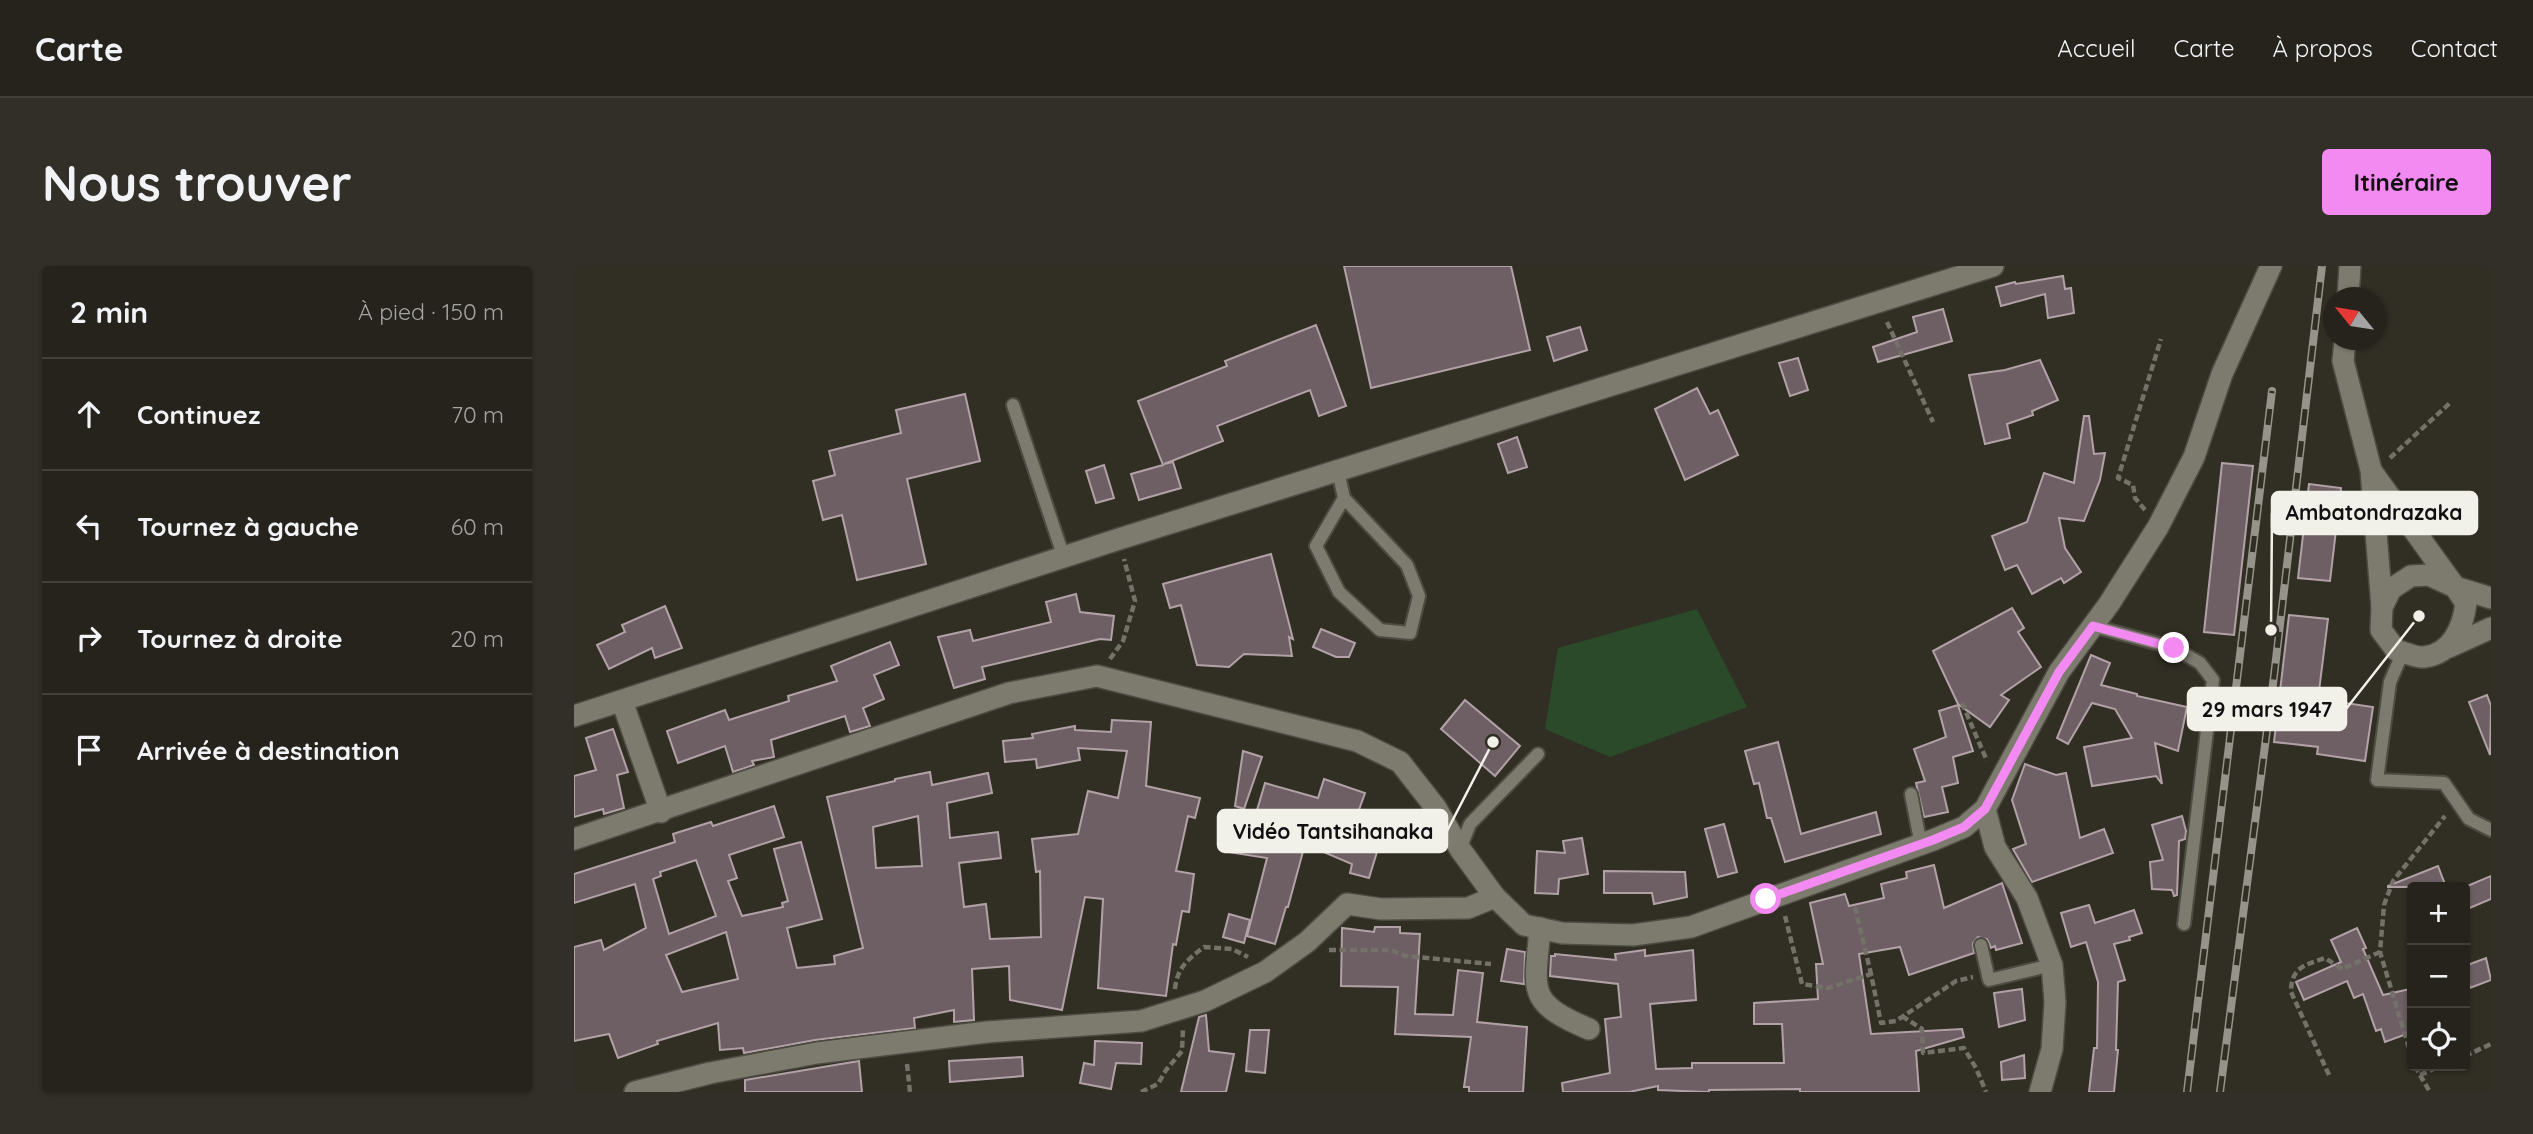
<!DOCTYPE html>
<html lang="fr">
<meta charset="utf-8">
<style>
body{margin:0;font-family:Quicksand,sans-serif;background:#312f28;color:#f1f3f6}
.controls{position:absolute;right:21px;bottom:21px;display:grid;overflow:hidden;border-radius:7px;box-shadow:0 2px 5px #0004}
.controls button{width:63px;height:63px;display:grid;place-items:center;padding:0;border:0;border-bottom:2px solid #42403a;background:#25231b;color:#f1f3f6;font:35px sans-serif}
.compass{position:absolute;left:1749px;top:21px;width:63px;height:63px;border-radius:50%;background:#25231b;box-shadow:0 2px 5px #0004;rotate:300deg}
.stop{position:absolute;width:21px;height:21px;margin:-16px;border:5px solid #f38af2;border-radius:50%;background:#fff}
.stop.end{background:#f38af2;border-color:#fff;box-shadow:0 2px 7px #0008}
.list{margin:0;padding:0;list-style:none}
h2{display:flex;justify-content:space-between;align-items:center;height:91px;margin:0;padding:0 28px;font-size:30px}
h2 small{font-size:23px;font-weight:400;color:#a3a4a3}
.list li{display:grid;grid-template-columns:46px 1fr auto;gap:21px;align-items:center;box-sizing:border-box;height:112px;padding:0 28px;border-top:2px solid #42403a}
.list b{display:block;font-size:26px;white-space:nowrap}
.list em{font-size:23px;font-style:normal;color:#a3a4a3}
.icon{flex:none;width:38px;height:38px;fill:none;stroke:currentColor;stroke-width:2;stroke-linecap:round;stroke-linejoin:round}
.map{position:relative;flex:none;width:1917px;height:826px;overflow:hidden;border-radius:7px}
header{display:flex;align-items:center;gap:42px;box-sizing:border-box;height:98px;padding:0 35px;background:#25231b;border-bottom:2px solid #42403a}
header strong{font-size:33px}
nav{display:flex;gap:38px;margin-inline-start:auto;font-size:24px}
.intro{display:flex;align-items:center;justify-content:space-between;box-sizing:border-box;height:168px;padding:0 42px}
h1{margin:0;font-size:49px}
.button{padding:18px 32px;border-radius:7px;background:#f38af2;color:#111;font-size:24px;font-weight:700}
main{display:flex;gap:42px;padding:0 42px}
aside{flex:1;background:#25231b;border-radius:7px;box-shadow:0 2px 5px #0004}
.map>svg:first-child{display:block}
.green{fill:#2a4a29}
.building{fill:#6d5f64;stroke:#b2a2a7;stroke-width:2;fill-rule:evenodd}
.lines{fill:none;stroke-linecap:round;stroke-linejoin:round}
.service-casing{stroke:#4d4b42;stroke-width:16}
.minor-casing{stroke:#4d4b42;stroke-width:24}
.tertiary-casing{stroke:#4d4b42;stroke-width:24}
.path{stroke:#737168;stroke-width:4.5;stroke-dasharray:7 3.5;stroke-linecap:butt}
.service{stroke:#7d7b6e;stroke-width:12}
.minor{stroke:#7d7b6e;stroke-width:21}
.tertiary{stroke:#7d7b6e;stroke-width:21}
.rail-casing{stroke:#95938a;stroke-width:8}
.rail{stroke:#312f24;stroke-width:5;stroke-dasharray:16;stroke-linecap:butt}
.route{stroke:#f38af2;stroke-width:9}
.leader{fill:none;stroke:#f1f0e9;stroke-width:2.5}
.callout-dot{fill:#f1f0e9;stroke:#312f24;stroke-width:2.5}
.callout{fill:#f1f0e9;stroke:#f1f0e9;stroke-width:2.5}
.callout-label{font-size:21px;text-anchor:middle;font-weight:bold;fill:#111}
</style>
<header>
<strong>Carte</strong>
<nav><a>Accueil</a><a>Carte</a><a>À propos</a><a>Contact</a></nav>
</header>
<div class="intro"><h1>Nous trouver</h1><a class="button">Itinéraire</a></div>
<main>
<aside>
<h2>2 min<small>À pied · 150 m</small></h2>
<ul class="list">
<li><svg class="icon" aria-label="ahead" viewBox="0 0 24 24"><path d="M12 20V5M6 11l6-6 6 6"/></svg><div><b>Continuez</b></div><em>70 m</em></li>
<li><svg class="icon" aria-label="left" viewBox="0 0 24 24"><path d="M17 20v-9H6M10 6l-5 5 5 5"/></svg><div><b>Tournez à gauche</b></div><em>60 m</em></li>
<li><svg class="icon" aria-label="right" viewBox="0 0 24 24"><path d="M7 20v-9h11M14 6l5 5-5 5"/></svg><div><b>Tournez à droite</b></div><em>20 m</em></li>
<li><svg class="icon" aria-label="arrive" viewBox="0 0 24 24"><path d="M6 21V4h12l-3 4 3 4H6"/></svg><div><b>Arrivée à destination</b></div></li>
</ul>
</aside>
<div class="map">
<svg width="1917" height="826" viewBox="0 0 1917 826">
<rect width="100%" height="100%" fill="#312f24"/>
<path class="green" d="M 1123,343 L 1173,441 L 1036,491 L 971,463 L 984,382 Z"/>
<g class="building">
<path d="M 770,0 L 937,0 L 956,84 L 797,122 Z"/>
<path d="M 1489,10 L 1491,23 L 1497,22 L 1500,47 L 1474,52 L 1471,28 L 1427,40 L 1422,21 L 1441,16 L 1442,18 Z"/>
<path d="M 1369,43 L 1378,75 L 1304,96 L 1299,81 L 1343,66 L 1339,51 Z"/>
<path d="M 742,59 L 772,140 L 745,150 L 736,124 L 643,160 L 649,175 L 590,198 L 599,196 L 607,222 L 565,234 L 557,208 L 589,199 L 564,135 L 653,100 L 651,95 Z"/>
<path d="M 1006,61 L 1013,84 L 980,95 L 973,71 Z"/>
<path d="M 1224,92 L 1234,124 L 1216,130 L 1205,97 Z"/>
<path d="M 1466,94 L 1484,134 L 1458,145 L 1459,149 L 1433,158 L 1436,172 L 1411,178 L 1395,109 L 1431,104 Z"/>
<path d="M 1123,122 L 1136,148 L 1144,144 L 1164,189 L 1111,214 L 1081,143 Z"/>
<path d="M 391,128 L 406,195 L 333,213 L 352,298 L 283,314 L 268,249 L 249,254 L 239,215 L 261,209 L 255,185 L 327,167 L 322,144 Z"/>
<path d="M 1510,150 L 1515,150 L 1520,188 L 1531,187 L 1526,214 L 1510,255 L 1485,252 L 1491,282 L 1507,306 L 1490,317 L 1487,312 L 1458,328 L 1443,299 L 1431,304 L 1418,270 L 1453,256 L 1470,207 L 1500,217 Z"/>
<path d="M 943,171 L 953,201 L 934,207 L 924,178 Z"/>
<path d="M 1648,197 L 1679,200 L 1660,369 L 1630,366 Z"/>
<path d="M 530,199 L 540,232 L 522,237 L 512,205 Z"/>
<path d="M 1735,218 L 1767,222 L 1756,315 L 1724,312 Z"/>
<path d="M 697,288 L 719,373 L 715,371 L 718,390 L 670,388 L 655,401 L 623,399 L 607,339 L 596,342 L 589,318 Z"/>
<path d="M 502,328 L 506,346 L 540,350 L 537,374 L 526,373 L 408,401 L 411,413 L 380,422 L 364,371 L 396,364 L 399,375 L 477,356 L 472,336 Z"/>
<path d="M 91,340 L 108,382 L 81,392 L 78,382 L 35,403 L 23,379 L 51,366 L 48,359 Z"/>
<path d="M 1438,342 L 1450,362 L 1444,366 L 1467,401 L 1427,429 L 1435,434 L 1416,461 L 1384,438 L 1359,385 Z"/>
<path d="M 1715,349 L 1754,353 L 1744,433 L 1799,441 L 1791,495 L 1743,488 L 1744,481 L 1700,476 Z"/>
<path d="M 747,363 L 781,377 L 775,391 L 762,391 L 739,381 Z"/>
<path d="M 316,376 L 325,399 L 300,409 L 310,433 L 289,442 L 296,460 L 276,466 L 271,450 L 197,474 L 200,491 L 178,495 L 180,499 L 159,506 L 151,480 L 104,497 L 93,465 L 151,444 L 155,454 L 215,435 L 214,430 L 263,415 L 257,400 Z"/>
<path d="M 1517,389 L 1536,397 L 1527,419 L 1563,428 L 1563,430 L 1613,441 L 1604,485 L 1581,477 L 1588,518 L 1582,510 L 1518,520 L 1510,481 L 1558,472 L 1541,443 L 1518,437 L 1494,478 L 1483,472 Z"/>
<path d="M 1913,429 L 1917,440 L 1916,489 L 1895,436 Z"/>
<path d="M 891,434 L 946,480 L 921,510 L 867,463 Z"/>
<path d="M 1384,439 L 1399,485 L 1379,491 L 1384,517 L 1368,521 L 1374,546 L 1350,551 L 1342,517 L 1351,515 L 1340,483 L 1372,471 L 1365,445 Z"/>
<path d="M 538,454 L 577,456 L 572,520 L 626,532 L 621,552 L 614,550 L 602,605 L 620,608 L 615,646 L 608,645 L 602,679 L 599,678 L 592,730 L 524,722 L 529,633 L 511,631 L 488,744 L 436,734 L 435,700 L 398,703 L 400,754 L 380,756 L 380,744 L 340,752 L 341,762 L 241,774 L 170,787 L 169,782 L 146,784 L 144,757 L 83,775 L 84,778 L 44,792 L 35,768 L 0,775 L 0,681 L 27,674 L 30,684 L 72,662 L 61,618 L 0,637 L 0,608 L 101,576 L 99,568 L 137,556 L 139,560 L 200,540 L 210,571 L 155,589 L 163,612 L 154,615 L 168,650 L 209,641 L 208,637 L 214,635 L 200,583 L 227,576 L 248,653 L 213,662 L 223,702 L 261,698 L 260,690 L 289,682 L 253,531 L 321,515 L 321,513 L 356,506 L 358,519 L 414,507 L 418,527 L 373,537 L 376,572 L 424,566 L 427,592 L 385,597 L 390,641 L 412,638 L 416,673 L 467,671 L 466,605 L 462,606 L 458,573 L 504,568 L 514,525 L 544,532 L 553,485 L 504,482 L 506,494 L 463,502 L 462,493 L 431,496 L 429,475 L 459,472 L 458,468 L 501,460 L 501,464 L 537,466 ZM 344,550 L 348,600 L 302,602 L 299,561 ZM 122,594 L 142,650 L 95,668 L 79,613 L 87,610 L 86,606 ZM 152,666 L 164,713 L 108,726 L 92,689 Z"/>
<path d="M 39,463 L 54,506 L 43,509 L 50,542 L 30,548 L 29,543 L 0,551 L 0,510 L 22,504 L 12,472 Z"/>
<path d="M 1204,476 L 1227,568 L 1302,546 L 1307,568 L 1211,596 L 1197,552 L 1193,552 L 1185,517 L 1180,518 L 1171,485 Z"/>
<path d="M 669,485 L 688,491 L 670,543 L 661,540 Z"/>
<path d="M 1451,498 L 1482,509 L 1492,507 L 1506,572 L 1530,563 L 1539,587 L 1458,616 L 1439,583 L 1452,578 L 1438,534 Z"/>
<path d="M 750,513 L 791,527 L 773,577 L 803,586 L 795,612 L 776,607 L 778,598 L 731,578 L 714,641 L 712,641 L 701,678 L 673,670 L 693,592 L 654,586 L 658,557 L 678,561 L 691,517 L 744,532 Z"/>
<path d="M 1608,550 L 1612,565 L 1611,573 L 1605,575 L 1603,629 L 1600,630 L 1598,624 L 1578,623 L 1576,596 L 1589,594 L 1578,559 Z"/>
<path d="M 1150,558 L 1163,606 L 1144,611 L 1131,563 Z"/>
<path d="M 1008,572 L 1014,608 L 985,613 L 984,628 L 961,627 L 963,585 L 991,587 L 989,575 Z"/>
<path d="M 1360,599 L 1370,642 L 1428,617 L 1448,677 L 1422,684 L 1421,680 L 1417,682 L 1413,673 L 1404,671 L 1399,677 L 1400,687 L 1335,709 L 1326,681 L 1285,688 L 1297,768 L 1388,763 L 1390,771 L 1342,785 L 1345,826 L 1226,826 L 1226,823 L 1135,824 L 1135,826 L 1131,826 L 1084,824 L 1084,820 L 1055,826 L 989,826 L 988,817 L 1036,807 L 1031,753 L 1047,751 L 1044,718 L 976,710 L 977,690 L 981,690 L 981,688 L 1042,694 L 1041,688 L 1071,684 L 1071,690 L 1119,684 L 1122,734 L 1076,738 L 1082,803 L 1118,802 L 1118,797 L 1210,797 L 1208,758 L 1180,758 L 1180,737 L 1244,733 L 1242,698 L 1249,698 L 1236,637 L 1271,628 L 1275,640 L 1310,632 L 1307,618 L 1333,612 L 1332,606 Z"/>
<path d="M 1864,600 L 1872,621 L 1814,621 L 1814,620 Z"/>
<path d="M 1030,605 L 1111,606 L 1113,631 L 1080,638 L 1078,627 L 1030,627 Z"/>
<path d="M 1917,610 L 1917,633 L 1891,644 L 1891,621 Z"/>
<path d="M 1515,639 L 1521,657 L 1560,644 L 1568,667 L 1555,671 L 1556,674 L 1540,678 L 1551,714 L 1544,716 L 1542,784 L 1544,784 L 1540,826 L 1515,826 L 1520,782 L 1523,782 L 1524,716 L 1512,676 L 1497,681 L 1487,647 Z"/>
<path d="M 655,648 L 676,654 L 670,677 L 649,671 Z"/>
<path d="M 801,661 L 826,661 L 826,667 L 846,668 L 841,748 L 879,749 L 884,704 L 909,707 L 903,756 L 953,761 L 949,826 L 895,826 L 895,821 L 890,821 L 897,771 L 821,768 L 824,721 L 767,720 L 768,662 L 800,666 Z"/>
<path d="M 1783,662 L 1792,682 L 1789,683 L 1809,729 L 1836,723 L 1838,766 L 1811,776 L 1807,763 L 1802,765 L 1789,728 L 1780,732 L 1773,715 L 1730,734 L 1722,716 L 1767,696 L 1757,674 Z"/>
<path d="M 933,683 L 951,686 L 950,718 L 927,715 Z"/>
<path d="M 1912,692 L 1917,714 L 1896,722 L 1891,700 Z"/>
<path d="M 1448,723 L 1451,754 L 1425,761 L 1420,727 Z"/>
<path d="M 632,749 L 635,785 L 660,788 L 652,826 L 607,826 L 625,751 Z"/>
<path d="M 676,764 L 695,764 L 691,807 L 672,805 Z"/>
<path d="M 521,775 L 568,777 L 567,798 L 542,797 L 537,823 L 506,817 L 510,797 L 520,799 Z"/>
<path d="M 1450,789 L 1451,812 L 1428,814 L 1427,796 Z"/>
<path d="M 448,791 L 449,810 L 376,816 L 375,795 Z"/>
<path d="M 285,795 L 288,826 L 171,826 L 171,814 Z"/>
</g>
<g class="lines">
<g class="service-casing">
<g id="service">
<path d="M 439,139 L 490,292"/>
<path d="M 764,205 L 770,232 L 833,299 L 845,330 L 836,367 L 806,364 L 765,326 L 742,280 L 770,232"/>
<path d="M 1519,360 L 1600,382 L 1626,397 L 1639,414 L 1610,658"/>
<path d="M 1829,386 L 1816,416 L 1803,514 L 1870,517 L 1895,553 L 1917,564"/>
<path d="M 1337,528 L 1347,579"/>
<path d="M 886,583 L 896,558 L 964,488"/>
<path d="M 1407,679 L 1415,714 L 1478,699"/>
</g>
</g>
<g class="minor-casing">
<g id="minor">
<path d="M 48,435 L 87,546"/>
<path d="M 0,450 L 545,273 L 1419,0"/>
<path d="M 1411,543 L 1421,581 L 1453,632 L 1478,699 L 1481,736 L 1478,783 L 1466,826"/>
<path d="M 0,573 L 435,427 L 523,410 L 783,475 L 826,496 L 862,542 L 886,583 L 921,631 L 950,659 L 988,667 L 1059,669 L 1117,661 L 1359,574 L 1390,561 L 1411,543 L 1485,406 L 1535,338 L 1584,261 L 1620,191 L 1648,108 L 1697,0"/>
<path d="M 966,662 C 961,725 951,736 1015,763"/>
<path d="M 61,826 L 136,807 L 243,787 L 413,766 L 567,755 L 631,735 L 691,706 L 733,676 L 773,638 L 807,643 L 894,642 L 921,631"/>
</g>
</g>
<g class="tertiary-casing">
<g id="tertiary">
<path d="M 1774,32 L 1776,0"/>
<path d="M 1771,74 L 1769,95 L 1797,204 L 1808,341"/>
<path d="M 1798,206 L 1881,321 L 1917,332"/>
<path d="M 1855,309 L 1881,321 L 1892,337 C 1889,361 1878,388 1850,391 C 1842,392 1829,386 1822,384 L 1807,364 L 1808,341 L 1817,323 L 1837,310 Z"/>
<path d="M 1875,381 L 1917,362"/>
</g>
</g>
<g class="path">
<path d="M 1313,56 L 1359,156"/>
<path d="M 1816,192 L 1877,136"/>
<path d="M 1571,244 L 1561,232 L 1559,219 L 1544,212 L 1587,73"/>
<path d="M 536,393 L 549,375 L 561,335 L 550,293"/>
<path d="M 1388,437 L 1413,495"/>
<path d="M 1281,641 L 1297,708"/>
<path d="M 1211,650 L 1228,718 L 1254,722 L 1297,708 L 1307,757 L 1322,755 L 1382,715 L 1399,711"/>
<path d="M 755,684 L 816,684 L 832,690 L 917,698"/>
<path d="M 601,723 C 603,702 614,693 630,681 L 658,683 L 674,691"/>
<path d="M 1328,750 L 1348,763 L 1349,787 L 1390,782 L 1402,802 L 1412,826"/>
<path d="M 1891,790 L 1917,778"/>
<path d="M 1838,792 L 1806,686 L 1810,639 L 1819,615 L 1871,550"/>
<path d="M 333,798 L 336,826"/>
<path d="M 1841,800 L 1846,809 L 1867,800"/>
<path d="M 1755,809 L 1717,726 C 1717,701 1731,699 1751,692 L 1768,703 L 1806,686"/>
<path d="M 1846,809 L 1856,826"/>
<path d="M 567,826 L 584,818 L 592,804 L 608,785 L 609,763"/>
</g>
<use href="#service" class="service"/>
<use href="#minor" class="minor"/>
<use href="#tertiary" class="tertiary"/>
<g class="rail-casing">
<g id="rail">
<path d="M 1613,826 L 1698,125"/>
<path d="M 1646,826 L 1700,410 L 1748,0"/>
</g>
</g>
<use href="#rail" class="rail"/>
</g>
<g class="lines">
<path class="route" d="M 1192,633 L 1359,574 L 1390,561 L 1411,543 L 1485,406 L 1519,360 L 1600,382"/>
</g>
<path class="leader" d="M1697 364L1698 247M1845 350L1772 443M919 476L873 565"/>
<g class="callout-dot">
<circle cx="1697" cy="364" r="7"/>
<circle cx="1845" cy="350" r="7"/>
<circle cx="919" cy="476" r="7"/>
</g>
<g class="callout">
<rect x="1698" y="226" width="205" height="42" rx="7"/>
<rect x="1614" y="422" width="158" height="42" rx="7"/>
<rect x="644" y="544" width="229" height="42" rx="7"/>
</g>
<g class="callout-label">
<text x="1800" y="254">Ambatondrazaka</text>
<text x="1693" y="451">29 mars 1947</text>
<text x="759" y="573">Vidéo Tantsihanaka</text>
</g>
</svg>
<div class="controls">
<button>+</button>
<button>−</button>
<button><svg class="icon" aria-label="locate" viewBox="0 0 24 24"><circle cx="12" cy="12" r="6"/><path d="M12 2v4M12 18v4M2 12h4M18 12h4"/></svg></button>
</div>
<svg class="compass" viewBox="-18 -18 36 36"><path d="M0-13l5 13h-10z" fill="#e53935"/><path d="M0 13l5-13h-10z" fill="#a3a4a3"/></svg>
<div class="stop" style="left:1192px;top:633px"></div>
<div class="stop end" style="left:1600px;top:382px"></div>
</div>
</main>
